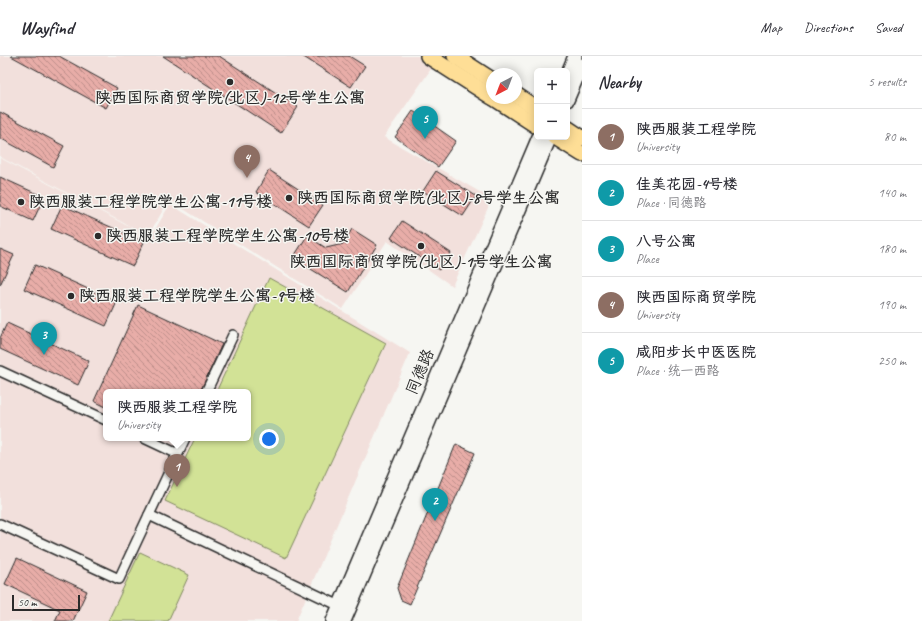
<!DOCTYPE html>
<meta charset="utf-8">
<style>
body{margin:0;font-family:Caveat,"LXGW WenKai TC",sans-serif;background:#f7f7f7;color:#2b2b33}
.controls{position:absolute;right:12px;top:12px;display:grid;overflow:hidden;border-radius:6px;box-shadow:0 2px 10px #0003}
.controls button{width:36px;height:36px;display:grid;place-items:center;padding:0;border:0;border-bottom:1px solid #e1e1e2;background:#fff;color:#2b2b33;font:20px sans-serif}
.compass{position:absolute;left:486px;top:12px;width:36px;height:36px;border-radius:50%;background:#fff;box-shadow:0 2px 10px #0003;rotate:222deg}
.scale{position:absolute;left:12px;bottom:10px;width:68px;box-sizing:border-box;padding-left:4px;border:2px solid #2b2b2b;border-top:0;font-size:11px;line-height:14px;white-space:nowrap;color:#2b2b2b;-webkit-text-stroke:3px #f6f6f2;paint-order:stroke}
.you{position:absolute;left:269px;top:383px;width:14px;height:14px;margin:-10px;border:3px solid #fff;border-radius:50%;background:#1a73e8;box-shadow:0 0 0 6px #1a73e833}
.badge{display:grid;place-items:center;width:26px;height:26px;border-radius:50%;background:#ea580c;color:#fff;font-size:13px;font-weight:700}
.pin{position:absolute;translate:-50% -33px;filter:drop-shadow(0 1px 2px #0008)}
.pin::after{content:'';position:absolute;top:21px;width:14px;height:12px;background:inherit;clip-path:polygon(0 0,100% 0,50% 100%)}
.popup{position:absolute;left:103px;top:333px;width:148px;height:52px;box-sizing:border-box;display:grid;place-content:center;border-radius:6px;background:#fff;filter:drop-shadow(0 1px 3px #0005);font-size:13px;white-space:nowrap;color:#7c7c81}
.popup b{font-size:15px;color:#2b2b33}
.popup::after{content:'';position:absolute;left:50%;top:100%;margin-left:-8px;border:8px solid transparent;border-top-color:#fff}
.list{margin:0;padding:0;list-style:none}
h2{display:flex;justify-content:space-between;align-items:center;height:52px;margin:0;padding:0 16px;font-size:17px}
h2 small{font-size:13px;font-weight:400;color:#7c7c81}
.list li{display:grid;grid-template-columns:26px 1fr auto;gap:12px;align-items:center;box-sizing:border-box;height:56px;padding:0 16px;border-top:1px solid #e1e1e2}
.list b{display:block;font-size:15px;white-space:nowrap}
.list p{margin:0;font-size:13px;white-space:nowrap;color:#7c7c81}
.list em{font-size:13px;font-style:normal;color:#7c7c81}
.map{position:relative;flex:none;width:582px;height:565px;overflow:hidden}
header{display:flex;align-items:center;gap:24px;box-sizing:border-box;height:56px;padding:0 20px;background:#fff;border-bottom:1px solid #e1e1e2}
header strong{font-size:19px}
nav{display:flex;gap:22px;margin-inline-start:auto;font-size:14px}
main{display:flex}
aside{flex:1;background:#fff}
.map>svg:first-child{display:block}
.built{fill:#f2e0dc;fill-rule:evenodd}
.pitch{fill:#d2e296;stroke:#7e8660}
.building{fill:url(#building-back-hatch);stroke:#2b2b2b}
.lines{fill:none;stroke-linecap:round;stroke-linejoin:round}
.street-casing{stroke:#2b2b2b;stroke-width:12}
.secondary-casing{stroke:#2b2b2b;stroke-width:16}
.primary-casing{stroke:#2b2b2b;stroke-width:18}
.street{stroke:#f6f6f2;stroke-width:9}
.secondary{stroke:#f6f6f2;stroke-width:13}
.primary{stroke:#fede96;stroke-width:15}
.poi-dot{fill:#2b2b2b;stroke:#f6f6f2;stroke-width:1.5}
.labels{text-anchor:middle;dominant-baseline:central;stroke-width:3;stroke-linejoin:round;paint-order:stroke}
.poi-label{font-size:16px;font-weight:bold;fill:#2b2b2b;stroke:#f6f6f2;text-anchor:start}
.street-label{font-size:16px;fill:#2b2b2b;stroke:#f6f6f2}
</style>
<header>
<strong>Wayfind</strong>
<nav><a>Map</a><a>Directions</a><a>Saved</a></nav>
</header>
<main>
<div class="map">
<svg width="582" height="565" viewBox="0 0 582 565">
<defs>
<pattern id="building-back-hatch" width="6" height="6" patternUnits="userSpaceOnUse"><rect width="6" height="6" fill="#e8ada8"/><path d="M-1 5l2 2M0 0l6 6M5-1l2 2" fill="none" stroke="#bc8d89"/></pattern>
</defs>
<rect width="100%" height="100%" fill="#f6f6f2"/>
<filter id="ink" filterUnits="userSpaceOnUse"><feTurbulence type="fractalNoise" baseFrequency=".025" numOctaves="2"/><feDisplacementMap in="SourceGraphic" scale="8" xChannelSelector="R" yChannelSelector="G"/><feConvolveMatrix kernelMatrix="1 2 1 2 8 2 1 2 1" color-interpolation-filters="sRGB"/></filter>
<g filter="url(#ink)">
<g class="built">
<path d="M 0,0 L 440,0 L 384,81 L 492,143 L 452,230 L 387,185 L 343,253 L 169,144 L 148,180 L 0,101 Z"/>
<path d="M 0,102 L 150,182 L 170,148 L 410,297 L 296,565 L 0,565 ZM 106,336 L 248,336 L 248,382 L 106,382 Z"/>
</g>
<g class="pitch">
<path d="M 269,222 L 386,287 L 286,502 L 165,445 L 195,382 L 248,382 L 248,336 L 216,336 Z"/>
<path d="M 140,496 L 189,519 L 168,565 L 108,565 Z"/>
</g>
<g class="building">
<path d="M 11,0 L 59,0 L 117,32 L 106,52 Z"/>
<path d="M 163,0 L 219,0 L 298,51 L 281,77 Z"/>
<path d="M 302,0 L 349,0 L 365,10 L 351,31 Z"/>
<path d="M 413,55 L 456,85 L 438,111 L 395,81 Z"/>
<path d="M 0,56 L 64,90 L 53,111 L 0,82 Z"/>
<path d="M 269,114 L 323,149 L 309,170 L 256,136 Z"/>
<path d="M 436,115 L 476,140 L 463,160 L 423,135 Z"/>
<path d="M 0,121 L 44,141 L 33,165 L 0,150 Z"/>
<path d="M 62,149 L 144,186 L 133,210 L 51,173 Z"/>
<path d="M 402,165 L 451,197 L 439,214 L 391,182 Z"/>
<path d="M 352,173 L 377,189 L 348,236 L 293,202 L 307,180 L 326,192 L 343,188 Z"/>
<path d="M 0,193 L 14,199 L 0,229 Z"/>
<path d="M 35,209 L 117,246 L 106,270 L 24,233 Z"/>
<path d="M 138,249 L 222,288 L 200,336 L 106,336 L 106,351 L 94,345 Z"/>
<path d="M 7,267 L 89,305 L 78,329 L 0,293 L 0,282 Z"/>
<path d="M 456,388 L 475,397 L 410,548 L 401,544 L 397,532 Z"/>
<path d="M 17,502 L 87,535 L 73,565 L 55,565 L 60,554 L 5,528 Z"/>
</g>
<g class="lines">
<g class="street-casing">
<g id="street">
<path d="M 0,315 L 106,364"/>
<path d="M 206,336 L 233,279"/>
<path d="M 144,382 L 178,398"/>
<path d="M 149,459 L 340,550"/>
<path d="M 0,468 L 119,523 L 185,382"/>
</g>
</g>
<g class="secondary-casing">
<g id="secondary">
<path d="M 567,19 L 575,0"/>
<path d="M 567,44 L 582,9"/>
<path d="M 333,565 L 539,81"/>
<path d="M 344,565 L 550,81"/>
</g>
</g>
<g class="primary-casing">
<g id="primary">
<path d="M 428,0 L 492,41"/>
<path d="M 455,0 L 492,24"/>
<path d="M 516,39 L 537,53"/>
<path d="M 494,42 L 537,70"/>
<path d="M 567,72 L 582,82"/>
<path d="M 555,81 L 582,98"/>
</g>
</g>
<use href="#street" class="street"/>
<use href="#secondary" class="secondary"/>
<use href="#primary" class="primary"/>
</g>
</g>
<g class="poi-dot">
<circle cx="230" cy="26" r="4"/>
<circle cx="289" cy="142" r="4"/>
<circle cx="21" cy="146" r="4"/>
<circle cx="98" cy="180" r="4"/>
<circle cx="421" cy="190" r="4"/>
<circle cx="71" cy="240" r="4"/>
</g>
<g class="labels">
<g class="poi-label">
<text x="230" y="42" text-anchor="middle">陕西国际商贸学院(北区)-12号学生公寓</text>
<text x="297" y="142">陕西国际商贸学院(北区)-8号学生公寓</text>
<text x="29" y="146">陕西服装工程学院学生公寓-11号楼</text>
<text x="106" y="180">陕西服装工程学院学生公寓-10号楼</text>
<text x="421" y="206" text-anchor="middle">陕西国际商贸学院(北区)-1号学生公寓</text>
<text x="79" y="240">陕西服装工程学院学生公寓-9号楼</text>
</g>
<g class="street-label">
<text transform="translate(420 316) rotate(-67)">同德路</text>
</g>
</g>
</svg>
<div class="controls">
<button>+</button>
<button>−</button>
</div>
<svg class="compass" viewBox="-18 -18 36 36"><path d="M0-13l5 13h-10z" fill="#e53935"/><path d="M0 13l5-13h-10z" fill="#7c7c81"/></svg>
<div class="scale">50 m</div>
<div class="you"></div>
<div class="pin badge" style="left:177px;top:431px;background:#8d6e63">1</div>
<div class="popup"><b>陕西服装工程学院</b>University</div>
<div class="pin badge" style="left:435px;top:465px;background:#0f9aa8">2</div>
<div class="pin badge" style="left:44px;top:299px;background:#0f9aa8">3</div>
<div class="pin badge" style="left:247px;top:122px;background:#8d6e63">4</div>
<div class="pin badge" style="left:425px;top:83px;background:#0f9aa8">5</div>
</div>
<aside>
<h2>Nearby<small>5 results</small></h2>
<ul class="list">
<li><span class="badge" style="background:#8d6e63">1</span><div><b>陕西服装工程学院</b><p>University</p></div><em>80 m</em></li>
<li><span class="badge" style="background:#0f9aa8">2</span><div><b>佳美花园-4号楼</b><p>Place · 同德路</p></div><em>140 m</em></li>
<li><span class="badge" style="background:#0f9aa8">3</span><div><b>八号公寓</b><p>Place</p></div><em>180 m</em></li>
<li><span class="badge" style="background:#8d6e63">4</span><div><b>陕西国际商贸学院</b><p>University</p></div><em>190 m</em></li>
<li><span class="badge" style="background:#0f9aa8">5</span><div><b>咸阳步长中医医院</b><p>Place · 统一西路</p></div><em>250 m</em></li>
</ul>
</aside>
</main>
